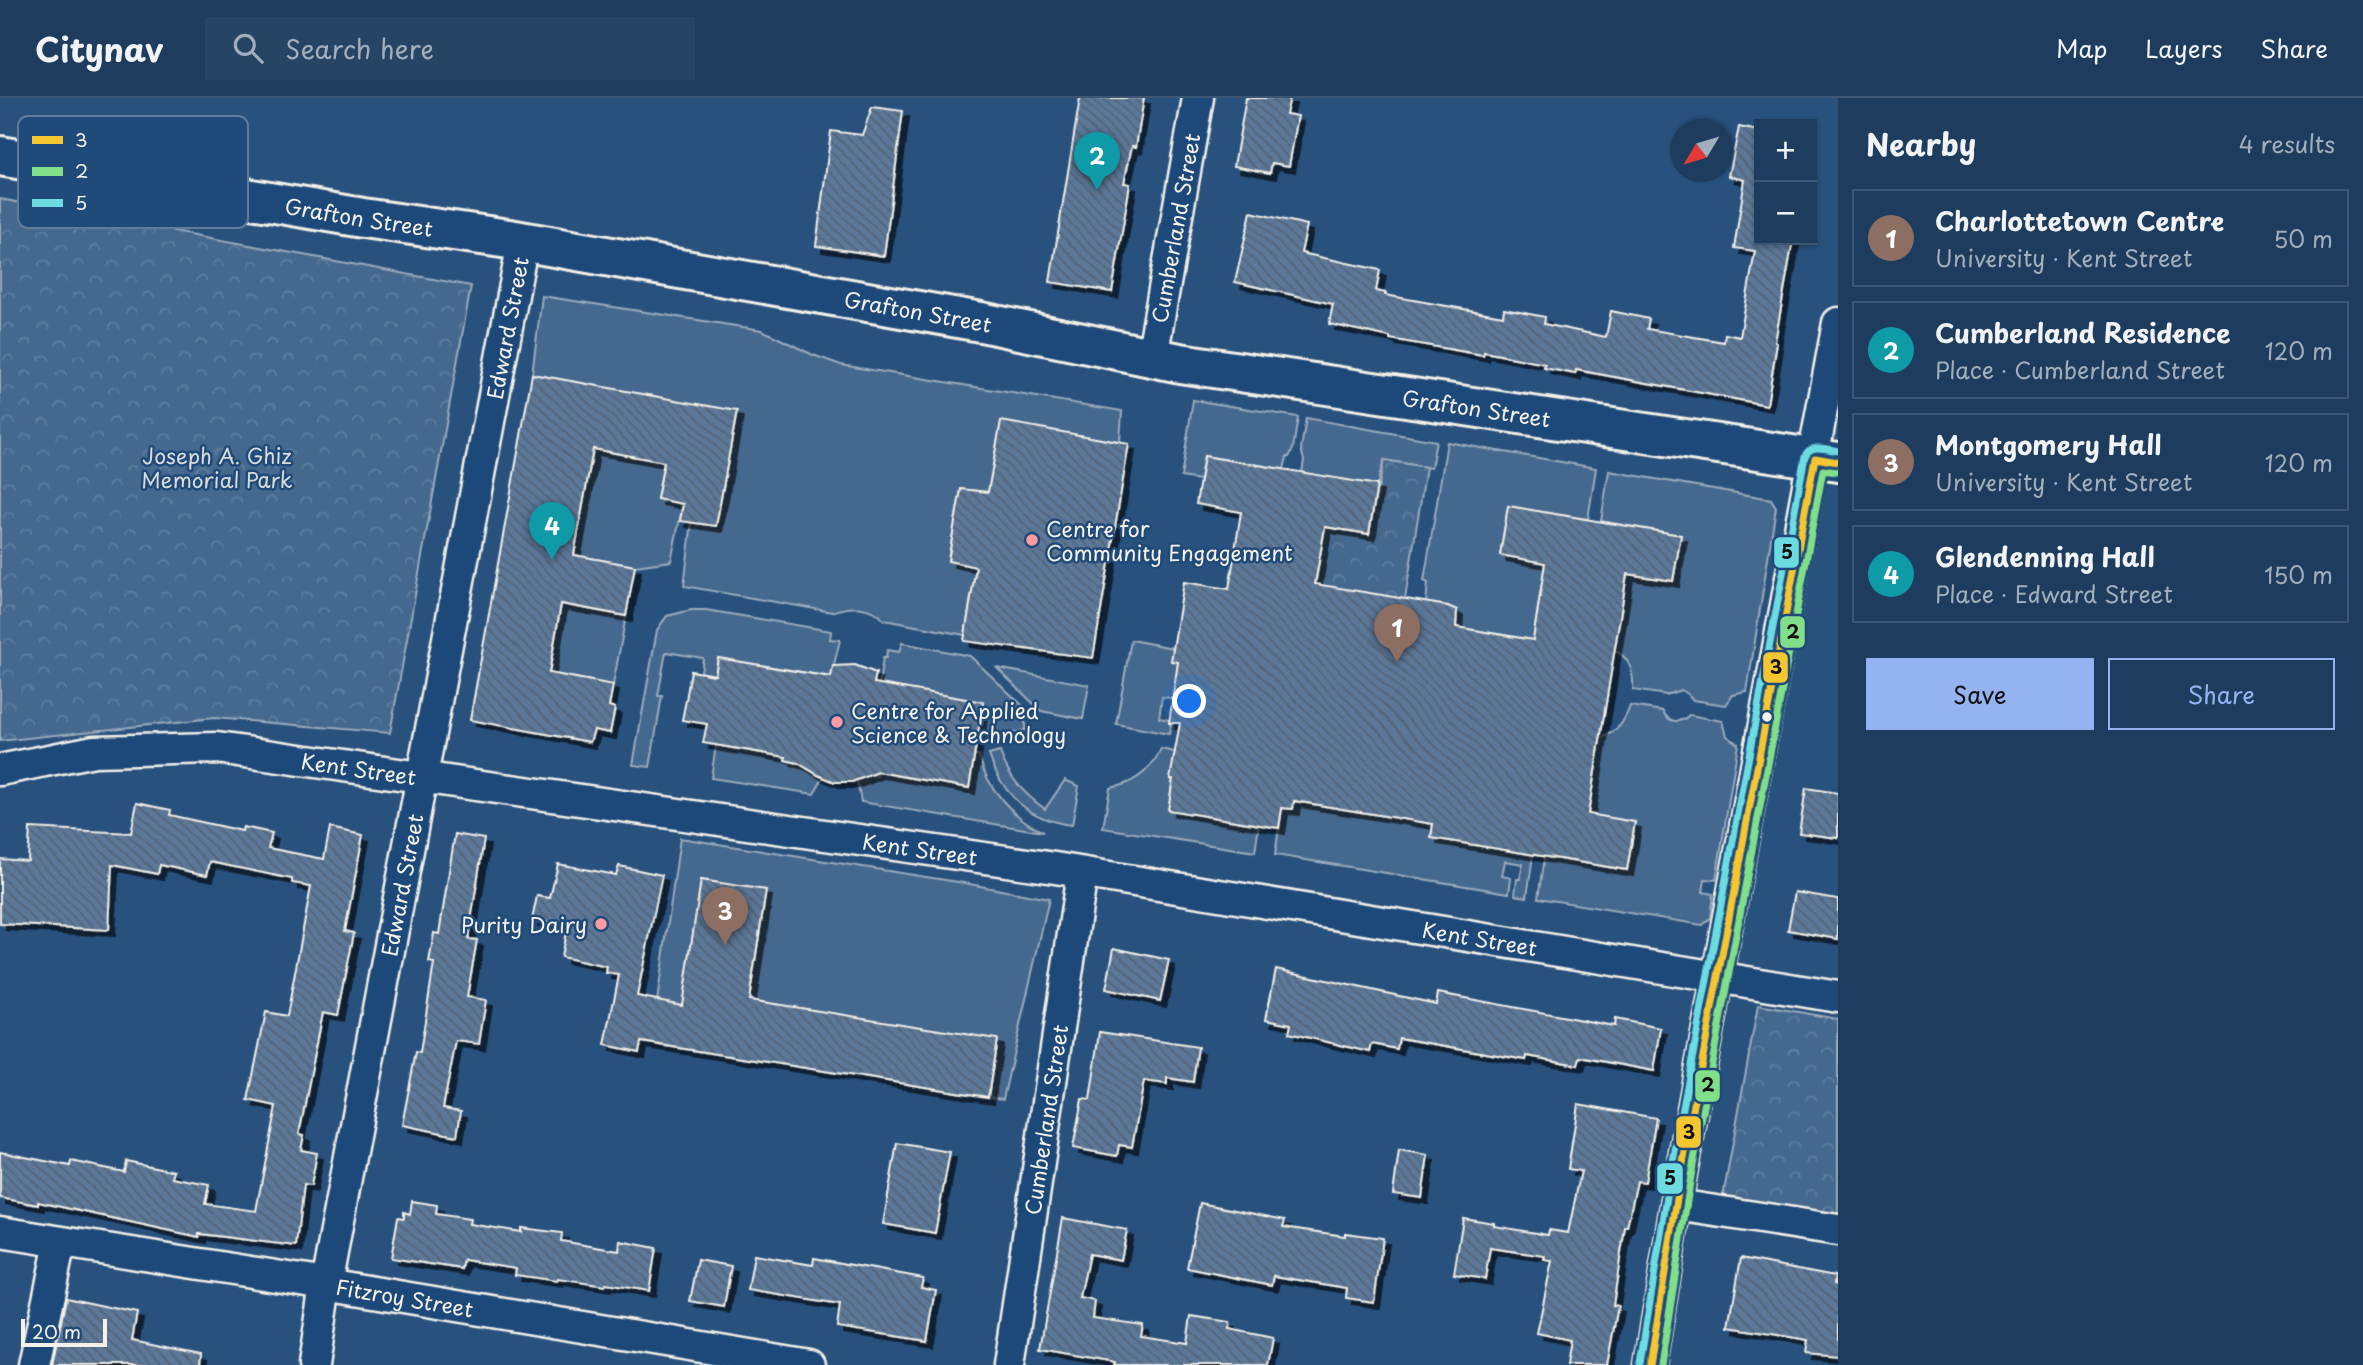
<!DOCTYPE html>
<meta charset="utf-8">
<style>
body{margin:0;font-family:"Playpen Sans",sans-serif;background:#264464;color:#f1f3f6}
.controls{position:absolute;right:21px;top:21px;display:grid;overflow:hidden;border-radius:0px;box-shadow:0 2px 5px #0004}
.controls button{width:63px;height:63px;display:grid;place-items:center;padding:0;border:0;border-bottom:2px solid #3c5673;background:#1e3d5e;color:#f1f3f6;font:35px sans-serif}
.compass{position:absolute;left:1670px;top:21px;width:63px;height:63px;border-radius:50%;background:#1e3d5e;box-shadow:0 2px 5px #0004;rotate:232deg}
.scale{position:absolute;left:21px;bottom:18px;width:86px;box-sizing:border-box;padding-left:7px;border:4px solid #f4f1e8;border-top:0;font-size:19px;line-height:24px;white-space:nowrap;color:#f4f1e8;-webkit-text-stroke:5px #1f4a7a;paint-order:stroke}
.you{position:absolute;left:1190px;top:604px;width:24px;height:24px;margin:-18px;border:5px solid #fff;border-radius:50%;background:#1a73e8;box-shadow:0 0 0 10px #1a73e833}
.badge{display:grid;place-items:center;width:46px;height:46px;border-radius:50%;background:#95b2f1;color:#fff;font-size:23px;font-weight:700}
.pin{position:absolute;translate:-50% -58px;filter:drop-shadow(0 2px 4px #0008)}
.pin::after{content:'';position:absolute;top:37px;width:24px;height:21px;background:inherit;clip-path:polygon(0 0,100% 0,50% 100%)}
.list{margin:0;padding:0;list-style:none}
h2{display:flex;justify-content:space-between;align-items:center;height:91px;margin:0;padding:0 28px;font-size:30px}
h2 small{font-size:23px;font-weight:400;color:#a1aebc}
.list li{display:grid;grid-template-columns:46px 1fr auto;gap:21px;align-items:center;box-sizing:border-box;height:98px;margin:0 14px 14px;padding:0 14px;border:2px solid #3c5673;border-radius:0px}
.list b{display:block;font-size:26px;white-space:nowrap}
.list p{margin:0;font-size:23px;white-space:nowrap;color:#a1aebc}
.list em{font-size:23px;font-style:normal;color:#a1aebc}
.actions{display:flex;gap:14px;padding:21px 28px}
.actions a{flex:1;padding:16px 0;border:2px solid #95b2f1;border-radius:0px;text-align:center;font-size:24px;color:#95b2f1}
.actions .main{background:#95b2f1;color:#111}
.icon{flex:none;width:38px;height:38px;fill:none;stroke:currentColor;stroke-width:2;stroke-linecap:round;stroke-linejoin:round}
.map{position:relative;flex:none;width:1838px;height:1267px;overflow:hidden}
header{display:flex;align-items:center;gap:42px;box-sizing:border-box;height:98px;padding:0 35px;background:#1e3d5e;border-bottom:2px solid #3c5673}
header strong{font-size:33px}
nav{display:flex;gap:38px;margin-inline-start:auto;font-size:24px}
.search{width:490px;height:63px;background:#264464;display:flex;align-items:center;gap:18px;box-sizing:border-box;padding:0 24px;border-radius:0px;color:#a1aebc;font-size:26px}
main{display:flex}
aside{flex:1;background:#1e3d5e}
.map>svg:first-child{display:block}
.green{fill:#45688e;stroke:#9cacbb;stroke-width:2}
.park{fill:url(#park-crowns);stroke:#9cacbb;stroke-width:2}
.building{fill:url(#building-back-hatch);stroke:#f4f1e8;stroke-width:2;filter:url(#shadow)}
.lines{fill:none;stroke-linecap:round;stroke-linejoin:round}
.minor-casing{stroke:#f4f1e8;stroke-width:35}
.major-casing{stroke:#f4f1e8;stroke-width:44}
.minor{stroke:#1f4a7a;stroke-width:30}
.major{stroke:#1f4a7a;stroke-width:38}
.bus-1-casing{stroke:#1f4a7a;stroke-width:12}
.bus-2-casing{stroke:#1f4a7a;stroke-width:12}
.bus-3-casing{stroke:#1f4a7a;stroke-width:12}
.bus-1{stroke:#f6c631;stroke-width:7}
.bus-2{stroke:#82df89;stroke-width:7}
.bus-3{stroke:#6ddce1;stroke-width:7}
.poi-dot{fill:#ff9aa2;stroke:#1f4a7a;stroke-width:2.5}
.bus-dot{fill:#f4f1e8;stroke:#1f4a7a;stroke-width:2.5}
.labels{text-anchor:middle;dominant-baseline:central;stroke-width:5;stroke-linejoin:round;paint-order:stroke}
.street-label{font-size:21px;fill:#f4f1e8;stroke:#1f4a7a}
.park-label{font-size:21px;fill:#dadcda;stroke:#1f4a7a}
.poi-label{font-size:21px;fill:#f4f1e8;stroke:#1f4a7a;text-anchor:start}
.key{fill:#1f4a7a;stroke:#5f7c9b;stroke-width:2}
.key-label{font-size:19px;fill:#f4f1e8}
.line-badge{stroke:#1f4a7a;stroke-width:2.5}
.pale-badge-label{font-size:19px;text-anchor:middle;font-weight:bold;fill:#111}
</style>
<header>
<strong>Citynav</strong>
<div class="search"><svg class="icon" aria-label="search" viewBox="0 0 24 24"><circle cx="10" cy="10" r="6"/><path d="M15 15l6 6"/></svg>Search here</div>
<nav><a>Map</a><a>Layers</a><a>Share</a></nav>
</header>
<main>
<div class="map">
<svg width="1838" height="1267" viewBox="0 0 1838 1267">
<defs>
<pattern id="park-crowns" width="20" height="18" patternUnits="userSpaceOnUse" patternTransform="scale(1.75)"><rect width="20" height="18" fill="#45688e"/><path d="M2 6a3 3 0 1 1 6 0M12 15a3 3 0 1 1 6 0" fill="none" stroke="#607e9e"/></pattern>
<pattern id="building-back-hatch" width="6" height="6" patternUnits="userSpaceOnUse" patternTransform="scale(1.75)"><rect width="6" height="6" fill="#5b7899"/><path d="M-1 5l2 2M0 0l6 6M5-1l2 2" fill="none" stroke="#536274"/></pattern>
<filter id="shadow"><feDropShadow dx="6" dy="6" stdDeviation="0" flood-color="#0009"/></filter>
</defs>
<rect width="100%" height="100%" fill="#28517e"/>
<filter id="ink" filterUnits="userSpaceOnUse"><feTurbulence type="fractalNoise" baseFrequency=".0143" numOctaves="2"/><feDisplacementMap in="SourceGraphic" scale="14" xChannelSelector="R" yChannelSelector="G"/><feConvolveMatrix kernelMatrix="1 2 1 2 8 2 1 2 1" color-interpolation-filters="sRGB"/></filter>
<g filter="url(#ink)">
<g class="green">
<path d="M 542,198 L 762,232 L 813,257 L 841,267 L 1122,313 L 1120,344 L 1001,324 L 988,394 L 961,391 L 948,462 L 976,469 L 965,537 L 884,522 C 872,507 849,507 832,514 L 684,488 L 692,423 L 716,428 L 737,314 L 532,276 Z"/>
<path d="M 1193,302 L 1298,319 L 1293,351 L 1289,359 L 1287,359 L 1284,371 L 1204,358 L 1200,382 L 1181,379 Z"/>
<path d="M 1306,320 L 1436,343 L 1431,370 L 1384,362 L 1377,387 L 1302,375 L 1304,362 L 1301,351 Z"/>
<path d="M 1447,344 L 1596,370 L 1588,421 L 1508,409 L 1500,457 L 1545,465 L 1533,542 L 1456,529 L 1457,512 L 1426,505 L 1428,485 L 1424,483 Z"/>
<path d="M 593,351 L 664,364 L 657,401 L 683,406 L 671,463 L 635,468 L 574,457 Z"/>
<path d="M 1609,373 L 1771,401 L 1776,409 L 1747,594 L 1733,597 L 1726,607 L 1693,602 L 1688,596 L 1681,592 L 1666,597 L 1633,592 C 1634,576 1630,559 1614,552 L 1627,476 L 1673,483 L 1681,437 L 1601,423 Z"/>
<path d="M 561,506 L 626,518 L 613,587 L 549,575 Z"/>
<path d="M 691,512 L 706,512 L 831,533 L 830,541 L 840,542 L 831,579 L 718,560 L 715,577 L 701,574 L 703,560 L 666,554 L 658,598 L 662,598 L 650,669 L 633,667 L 657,532 L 667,518 Z"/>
<path d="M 1131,542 L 1173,550 L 1190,566 L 1184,602 L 1162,599 L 1159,620 L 1169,622 L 1169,625 L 1171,625 L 1169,636 L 1116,626 Z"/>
<path d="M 902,545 L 970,558 L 1025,610 L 1025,632 L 996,639 L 978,635 L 983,604 L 879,586 L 883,560 L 886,560 L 887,552 L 899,554 Z"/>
<path d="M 997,570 L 1089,587 L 1083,621 L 1041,613 Z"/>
<path d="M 1630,608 L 1663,613 C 1668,625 1680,626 1689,617 L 1723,623 L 1727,638 L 1738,646 L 1716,782 L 1705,781 L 1703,794 L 1713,796 L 1710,820 L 1702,827 L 1538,800 L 1544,759 L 1627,772 L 1635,724 L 1588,716 L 1601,640 C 1618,634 1624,624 1630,608 Z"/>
<path d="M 716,647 L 786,659 L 786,662 L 814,667 L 813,674 L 823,680 L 814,696 L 711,680 Z"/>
<path d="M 1161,651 L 1175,654 L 1169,712 L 1259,727 L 1255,754 L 1103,730 L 1110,690 C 1133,686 1151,673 1161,651 Z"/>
<path d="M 1000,654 C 1009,680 1024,696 1045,711 L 1065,682 L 1079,688 L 1072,727 C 1029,722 1003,698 989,657 Z"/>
<path d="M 974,657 L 979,657 C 986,690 1013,719 1043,734 L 861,704 L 857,682 L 858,674 L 877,678 L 878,674 L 968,690 Z"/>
<path d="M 1438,694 L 1431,740 L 1533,757 L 1527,799 L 1515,797 L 1517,781 L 1520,781 L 1523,766 L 1505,763 L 1502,778 L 1511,780 L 1509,795 L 1275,757 L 1282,710 L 1292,711 L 1294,703 Z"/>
<path d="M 680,740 L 964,785 L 1049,801 L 1003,1001 L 988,999 L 997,942 L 749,902 L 766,792 L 701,783 L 676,950 L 651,946 Z"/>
</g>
<g class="park">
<path d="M 0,101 L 471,188 L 390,635 L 214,620 L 0,643 Z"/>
<path d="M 1384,362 L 1426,369 L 1405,501 L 1313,503 L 1325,429 L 1369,436 Z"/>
<path d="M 1758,907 L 1838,921 L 1838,1117 L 1723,1099 Z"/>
</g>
<g class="building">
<path d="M 1080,0 L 1144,0 L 1136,49 L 1132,48 L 1124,85 L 1130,86 L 1112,194 L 1050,184 Z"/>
<path d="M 1246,0 L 1290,0 L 1286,16 L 1298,18 L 1289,68 L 1272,65 L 1270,75 L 1234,68 Z"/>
<path d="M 872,9 L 903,13 L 884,158 L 816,148 L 831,33 L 862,37 Z"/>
<path d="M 1739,29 L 1759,33 L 1759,142 L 1793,142 L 1775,244 L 1777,245 L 1767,307 L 1576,272 L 1575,276 L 1544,270 L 1545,266 L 1484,254 L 1483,257 L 1390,241 L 1390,239 L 1329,226 L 1333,206 L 1235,184 L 1251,114 L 1307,127 L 1301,155 L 1380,172 L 1376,193 L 1386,195 L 1385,197 L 1503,218 L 1504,211 L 1545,219 L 1544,226 L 1606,239 L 1611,213 L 1649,221 L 1647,231 L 1724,244 L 1725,236 L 1740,239 L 1755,153 L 1734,150 L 1745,82 L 1729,78 Z"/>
<path d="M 532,276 L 737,313 L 716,428 L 680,423 L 683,406 L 657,401 L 664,364 L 593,351 L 574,457 L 635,468 L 626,518 L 561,506 L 549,575 L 613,587 L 609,608 L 615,610 L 610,635 L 594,632 L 590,644 L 470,622 Z"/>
<path d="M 1001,323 L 1129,346 L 1093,560 L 964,543 L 976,469 L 948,463 L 961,391 L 988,394 Z"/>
<path d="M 1204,358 L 1377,387 L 1369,436 L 1325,429 L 1315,486 L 1448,508 L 1457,512 L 1456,529 L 1533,542 L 1545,465 L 1500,457 L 1508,408 L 1681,437 L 1673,483 L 1627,476 L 1588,716 L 1635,724 L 1627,772 L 1431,740 L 1433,726 L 1294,703 L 1293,711 L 1282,710 L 1279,730 L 1168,712 L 1173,681 L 1170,681 L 1180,625 L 1169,625 L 1178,564 L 1171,563 L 1184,484 L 1229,491 L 1241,414 L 1196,406 Z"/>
<path d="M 718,560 L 831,579 L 833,568 L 855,567 L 876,575 L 874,585 L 983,604 L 969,690 L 878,674 L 852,684 L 835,684 L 818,677 L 798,665 L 785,662 L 786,659 L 703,645 L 707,626 L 682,622 L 686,602 L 691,573 L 715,577 Z"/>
<path d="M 1806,690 L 1838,695 L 1838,740 L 1799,735 Z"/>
<path d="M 137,705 L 170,712 L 169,717 L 242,733 L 243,729 L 272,735 L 268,750 L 324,761 L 330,730 L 363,737 L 345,833 L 354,835 L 338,917 L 323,914 L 299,1036 L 304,1037 L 301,1052 L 317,1055 L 311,1088 L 303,1087 L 296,1148 L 199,1136 L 199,1139 L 38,1104 L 38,1107 L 0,1100 L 0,1054 L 70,1068 L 71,1063 L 124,1074 L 126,1063 L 174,1073 L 172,1080 L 209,1087 L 205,1106 L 256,1113 L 276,1008 L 248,1002 L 266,914 L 287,918 L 311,788 L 292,785 L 292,781 L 210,764 L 207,777 L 159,767 L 157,776 L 112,767 L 109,832 L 0,826 L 0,761 L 28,763 L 30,730 L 131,735 Z"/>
<path d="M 455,736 L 484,741 L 468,841 L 477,842 L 467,899 L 486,902 L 479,946 L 456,943 L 443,1010 L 461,1013 L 457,1038 L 402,1027 L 416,954 L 420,955 L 434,865 L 429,864 L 434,835 L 439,836 Z"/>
<path d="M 558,766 L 616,777 L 619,768 L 662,777 L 637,898 L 682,907 L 701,782 L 766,792 L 749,902 L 997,941 L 988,999 L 641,944 L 639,954 L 605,947 L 619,877 L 606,875 L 607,869 L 561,859 L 567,829 L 532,822 L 537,798 L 550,800 Z"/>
<path d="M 1795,794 L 1838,801 L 1838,841 L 1788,832 Z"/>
<path d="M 1114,850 L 1169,862 L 1160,903 L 1106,891 Z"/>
<path d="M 1276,871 L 1436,906 L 1438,895 L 1614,928 L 1615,921 L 1661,930 L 1654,973 L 1580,959 L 1578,967 L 1527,958 L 1526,962 L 1399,940 L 1397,951 L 1372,946 L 1370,954 L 1289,935 L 1291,926 L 1266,921 Z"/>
<path d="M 1100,934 L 1198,949 L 1193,984 L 1167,980 L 1167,986 L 1144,983 L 1132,1049 L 1119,1047 L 1117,1058 L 1073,1050 L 1082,1001 L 1090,1002 Z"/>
<path d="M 1578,1006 L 1656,1020 L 1645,1084 L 1637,1083 L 1627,1129 L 1625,1129 L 1613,1207 L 1618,1208 L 1607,1267 L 1566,1267 L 1570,1242 L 1537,1235 L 1552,1163 L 1544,1162 L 1545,1158 L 1490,1150 L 1485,1181 L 1454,1176 L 1463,1120 L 1494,1125 L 1494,1128 L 1548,1137 L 1549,1132 L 1568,1135 L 1581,1073 L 1568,1071 Z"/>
<path d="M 897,1045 L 950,1054 L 935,1135 L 883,1126 Z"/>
<path d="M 1399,1052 L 1428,1057 L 1422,1100 L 1393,1096 Z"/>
<path d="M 412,1103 L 437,1107 L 436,1116 L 470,1121 L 469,1126 L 521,1134 L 521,1130 L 562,1135 L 561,1143 L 619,1153 L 620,1143 L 656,1150 L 649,1193 L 606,1186 L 605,1188 L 558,1181 L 557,1183 L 515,1177 L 516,1170 L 464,1162 L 462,1171 L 391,1160 L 398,1119 L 404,1120 L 404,1114 L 410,1116 Z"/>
<path d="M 1200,1105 L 1285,1122 L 1283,1129 L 1345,1138 L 1345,1135 L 1383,1140 L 1374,1204 L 1346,1200 L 1347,1190 L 1274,1178 L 1272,1187 L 1187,1170 Z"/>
<path d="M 1063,1120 L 1127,1132 L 1121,1162 L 1089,1156 L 1080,1200 L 1095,1203 L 1093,1220 L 1143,1227 L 1141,1238 L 1187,1245 L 1191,1218 L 1230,1224 L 1229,1231 L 1273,1240 L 1268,1267 L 1114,1267 L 1115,1264 L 1040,1251 Z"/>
<path d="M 754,1157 L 813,1167 L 814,1160 L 923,1180 L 921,1189 L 936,1192 L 927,1243 L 837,1229 L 840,1207 L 748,1192 Z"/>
<path d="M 1741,1160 L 1835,1178 L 1834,1186 L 1838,1187 L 1838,1258 L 1806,1255 L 1808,1242 L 1729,1229 Z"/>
<path d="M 698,1162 L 731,1168 L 724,1209 L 690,1203 Z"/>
<path d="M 66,1200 L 137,1215 L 132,1242 L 201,1256 L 200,1267 L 52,1267 Z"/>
</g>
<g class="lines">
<g class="minor-casing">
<g id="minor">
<path id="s1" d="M 1152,259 L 1198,0"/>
<path id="s2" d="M 0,672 L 94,653 L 217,650 L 1055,770 L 1838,899"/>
<path d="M 1677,1107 L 1838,1132"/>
<path id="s3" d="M 0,1134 L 326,1186 L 809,1267"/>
<path d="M 34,1267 L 60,1145"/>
<path id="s4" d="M 314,1267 L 326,1186 L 523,144"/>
<path id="s5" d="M 1009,1267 L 1082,775"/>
<path d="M 1650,1267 L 1681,1076 L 1838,225"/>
</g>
</g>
<g class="major-casing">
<g id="major">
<path id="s6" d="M 0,58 L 363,120 L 509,141 L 981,224 L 1180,265 L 1838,364"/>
</g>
</g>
<use href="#minor" class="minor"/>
<use href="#major" class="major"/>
<g class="bus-1-casing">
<path id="bus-1" d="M 1650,1267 L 1681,1076 L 1815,360 L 1838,364"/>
</g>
<g class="bus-2-casing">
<path id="bus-2" d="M 1661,1267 L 1691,1078 L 1823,372 L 1836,374"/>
</g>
<g class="bus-3-casing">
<path id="bus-3" d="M 1640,1265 L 1671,1074 L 1805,358 C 1811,345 1826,351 1838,353"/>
</g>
<use href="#bus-1" class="bus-1"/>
<use href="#bus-2" class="bus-2"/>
<use href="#bus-3" class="bus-3"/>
</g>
</g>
<g class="poi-dot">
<circle cx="1032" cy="442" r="7"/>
<circle cx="837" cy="624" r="7"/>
<circle cx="601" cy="826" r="7"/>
</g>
<circle class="bus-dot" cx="1767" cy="619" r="6"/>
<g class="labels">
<g class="street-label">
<text stroke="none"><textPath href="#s6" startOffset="364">Grafton Street</textPath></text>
<text stroke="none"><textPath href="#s1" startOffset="131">Cumberland Street</textPath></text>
<text stroke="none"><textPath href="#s6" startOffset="931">Grafton Street</textPath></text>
<text stroke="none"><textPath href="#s4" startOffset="1055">Edward Street</textPath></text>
<text stroke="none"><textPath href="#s6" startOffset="1498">Grafton Street</textPath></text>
<text stroke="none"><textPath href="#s2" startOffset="362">Kent Street</textPath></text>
<text stroke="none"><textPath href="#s2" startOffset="929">Kent Street</textPath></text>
<text stroke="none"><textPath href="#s4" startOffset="488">Edward Street</textPath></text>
<text stroke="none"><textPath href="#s2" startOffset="1496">Kent Street</textPath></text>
<text stroke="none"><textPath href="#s5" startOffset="248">Cumberland Street</textPath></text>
<text stroke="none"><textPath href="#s3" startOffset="410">Fitzroy Street</textPath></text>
</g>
<g class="park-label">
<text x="217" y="357">Joseph A. Ghiz<tspan x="217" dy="24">Memorial Park</tspan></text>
</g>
<g class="poi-label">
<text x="1046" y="430">Centre for<tspan x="1046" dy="24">Community Engagement</tspan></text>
<text x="851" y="612">Centre for Applied<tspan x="851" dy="24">Science &amp; Technology</tspan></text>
<text x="587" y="826" text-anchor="end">Purity Dairy</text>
</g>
</g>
<rect x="18" y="18" width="230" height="112" rx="10" class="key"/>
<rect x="32" y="38" width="31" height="8" fill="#f6c631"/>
<rect x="32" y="69" width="31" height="9" fill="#82df89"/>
<rect x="32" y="101" width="31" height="8" fill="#6ddce1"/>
<g class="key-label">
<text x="75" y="49">3</text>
<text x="75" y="80">2</text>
<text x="75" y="112">5</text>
</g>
<g class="line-badge">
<rect x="1773" y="438" width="27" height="33" rx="7" fill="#6ddce1"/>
<rect x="1779" y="517" width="27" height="34" rx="7" fill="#82df89"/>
<rect x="1762" y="553" width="27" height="33" rx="7" fill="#f6c631"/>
<rect x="1694" y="971" width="27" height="34" rx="7" fill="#82df89"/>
<rect x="1675" y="1017" width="27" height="34" rx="7" fill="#f6c631"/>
<rect x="1656" y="1064" width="28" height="33" rx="7" fill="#6ddce1"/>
</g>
<g class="pale-badge-label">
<text x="1787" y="461">5</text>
<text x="1793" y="541">2</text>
<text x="1776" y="576">3</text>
<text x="1708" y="994">2</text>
<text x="1689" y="1041">3</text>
<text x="1670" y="1087">5</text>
</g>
</svg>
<div class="controls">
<button>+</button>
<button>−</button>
</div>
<svg class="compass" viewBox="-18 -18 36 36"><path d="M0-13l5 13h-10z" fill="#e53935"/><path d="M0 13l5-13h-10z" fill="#a1aebc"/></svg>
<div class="scale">20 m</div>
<div class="you"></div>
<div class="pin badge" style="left:1397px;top:564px;background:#8d6e63">1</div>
<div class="pin badge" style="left:1097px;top:92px;background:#0f9aa8">2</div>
<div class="pin badge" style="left:725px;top:847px;background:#8d6e63">3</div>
<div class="pin badge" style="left:552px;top:462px;background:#0f9aa8">4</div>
</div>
<aside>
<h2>Nearby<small>4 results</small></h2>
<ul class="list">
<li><span class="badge" style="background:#8d6e63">1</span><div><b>Charlottetown Centre</b><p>University · Kent Street</p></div><em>50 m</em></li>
<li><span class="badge" style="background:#0f9aa8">2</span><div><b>Cumberland Residence</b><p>Place · Cumberland Street</p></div><em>120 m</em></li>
<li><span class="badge" style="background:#8d6e63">3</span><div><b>Montgomery Hall</b><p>University · Kent Street</p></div><em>120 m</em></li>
<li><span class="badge" style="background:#0f9aa8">4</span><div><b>Glendenning Hall</b><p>Place · Edward Street</p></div><em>150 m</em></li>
</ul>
<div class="actions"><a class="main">Save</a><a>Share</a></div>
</aside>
</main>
